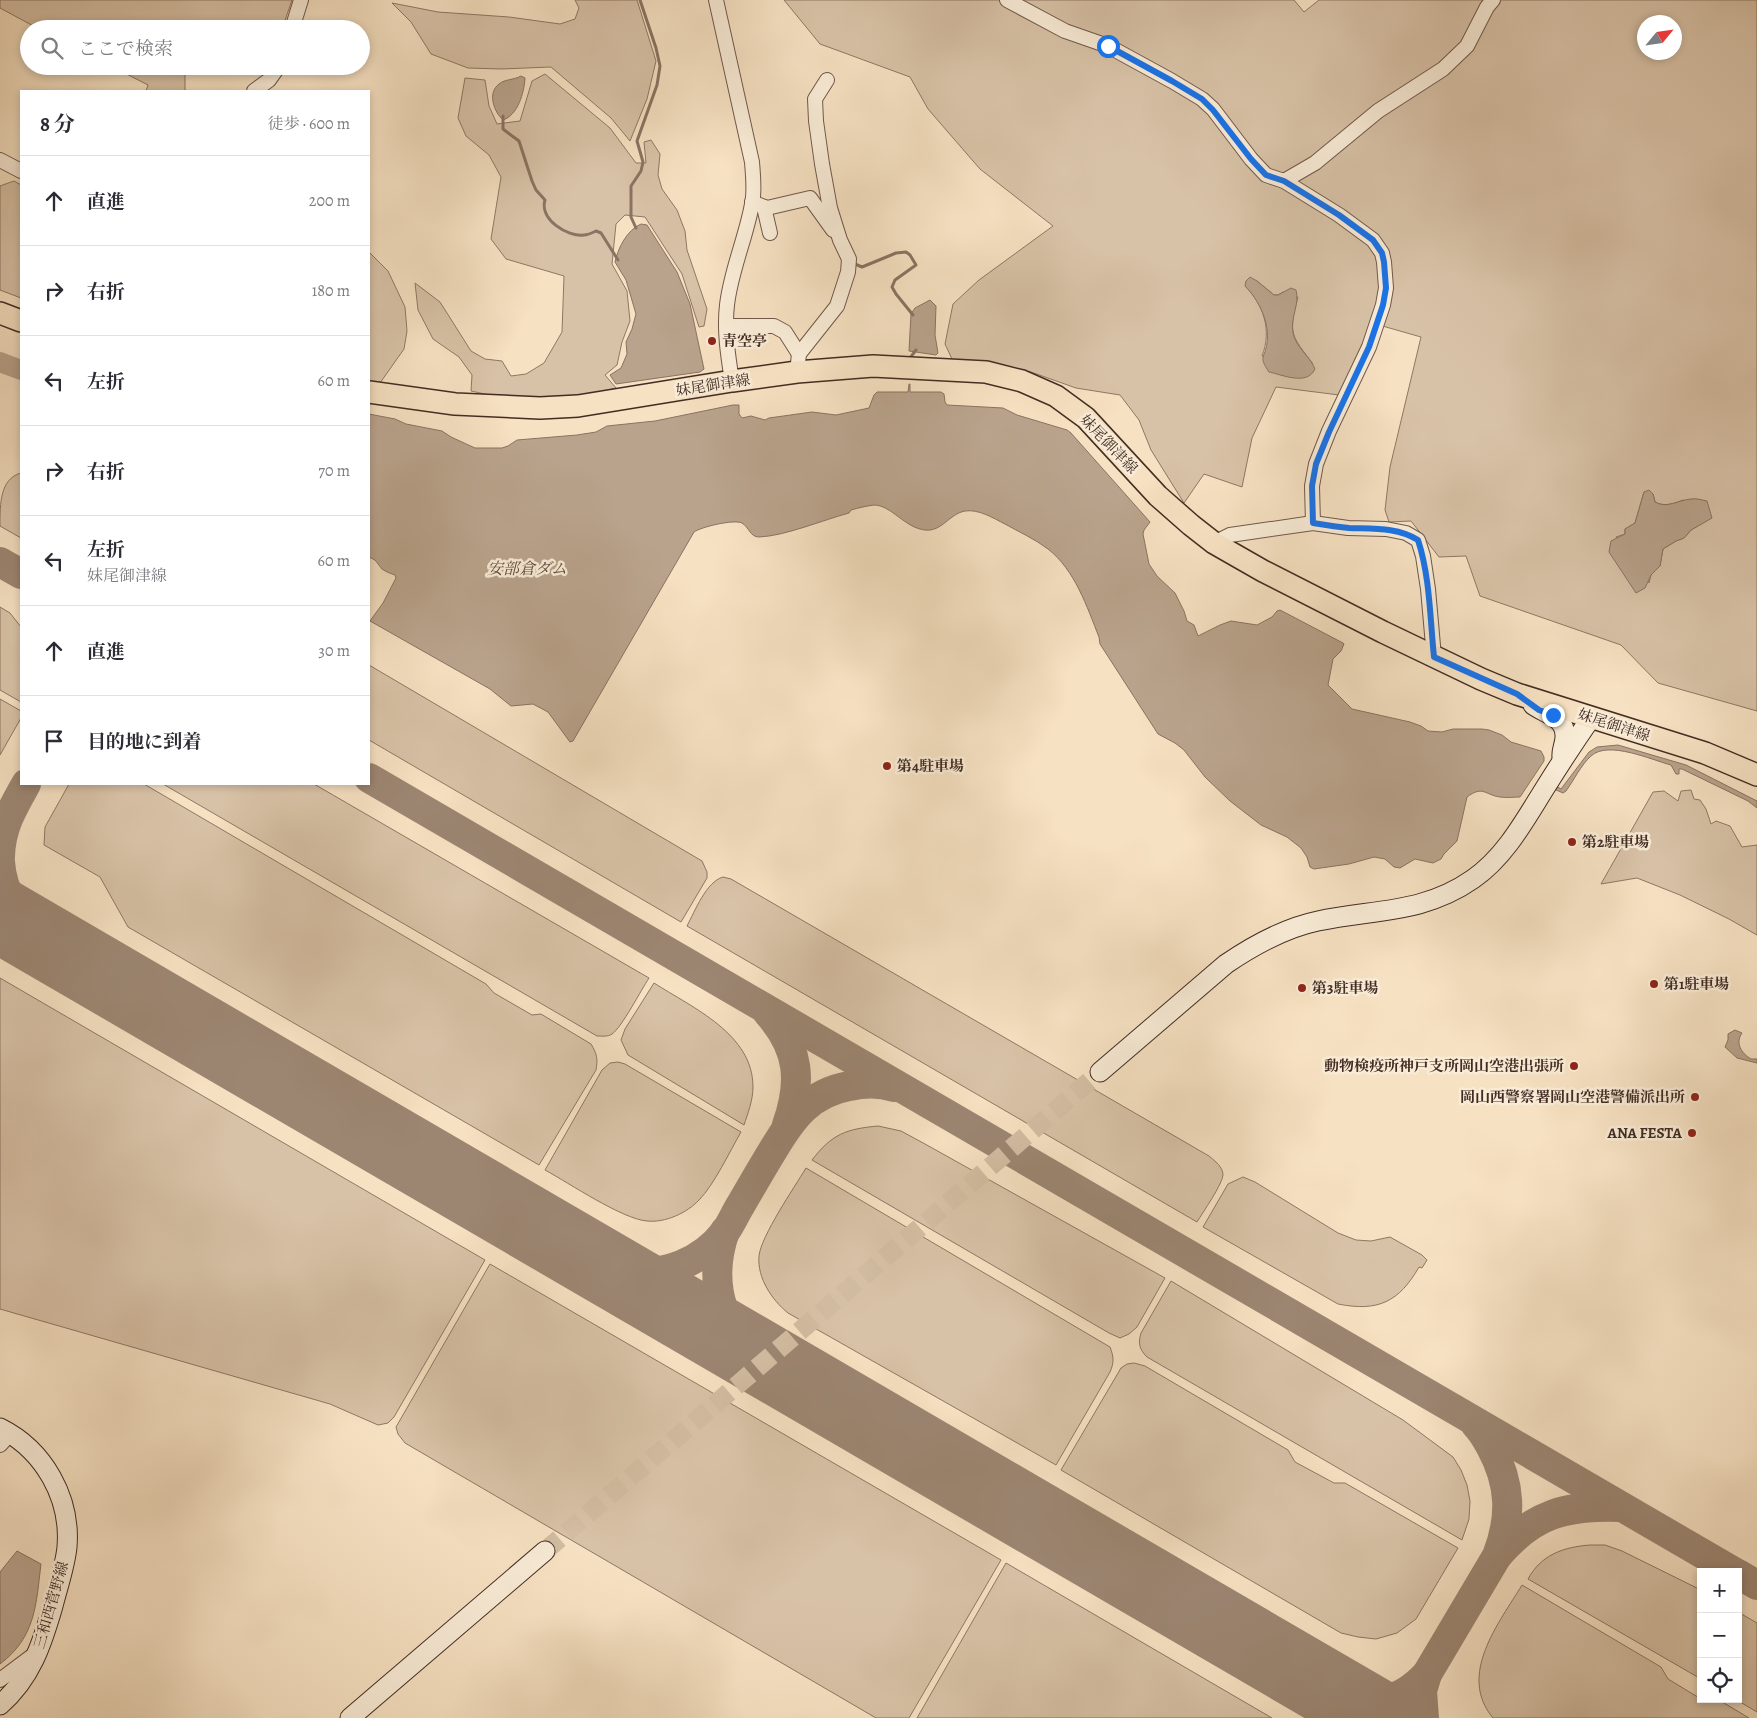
<!DOCTYPE html>
<html lang="ja">
<meta charset="utf-8">
<style>
body{margin:0;font-family:Alegreya,"Noto Serif JP",serif;background:#f2f2f3;color:#2b2b33}
.controls{position:absolute;right:15px;bottom:15px;display:grid;overflow:hidden;border-radius:0px;box-shadow:0 2px 8px #0003}
.controls button{width:45px;height:45px;display:grid;place-items:center;padding:0;border:0;border-bottom:1px solid #e1e1e2;background:#fff;color:#2b2b33;font:25px sans-serif}
.compass{position:absolute;left:1637px;top:15px;width:45px;height:45px;border-radius:50%;background:#fff;box-shadow:0 2px 8px #0003;rotate:61deg}
.stop{position:absolute;width:15px;height:15px;margin:-11px;border:4px solid #1a73e8;border-radius:50%;background:#fff}
.stop.end{background:#1a73e8;border-color:#fff;box-shadow:0 1px 5px #0008}
.list{margin:0;padding:0;list-style:none}
h2{display:flex;justify-content:space-between;align-items:center;height:65px;margin:0;padding:0 20px;font-size:21px}
h2 small{font-size:16px;font-weight:400;color:#7c7c81}
.list li{display:grid;grid-template-columns:32px 1fr auto;gap:15px;align-items:center;box-sizing:border-box;height:90px;padding:0 20px;border-top:1px solid #e1e1e2}
.list b{display:block;font-size:19px;white-space:nowrap}
.list p{margin:0;font-size:16px;white-space:nowrap;color:#7c7c81}
.list em{font-size:16px;font-style:normal;color:#7c7c81}
.icon{flex:none;width:28px;height:28px;fill:none;stroke:currentColor;stroke-width:2;stroke-linecap:round;stroke-linejoin:round}
.map{position:relative;flex:none;width:1757px;height:1718px;overflow:hidden}
.search{position:absolute;background:#fff;box-shadow:0 2px 8px #0003;left:20px;top:20px;width:350px;height:55px;display:flex;align-items:center;gap:12px;box-sizing:border-box;padding:0 18px;border-radius:28px;color:#7c7c81;font-size:19px}
.panel{position:absolute;background:#fff;box-shadow:0 2px 8px #0003;left:20px;top:90px;width:350px;height:695px;border-radius:0px}
.map>svg:first-child{display:block}
.green{fill:#d8c2a7;stroke:#8e7765;fill-rule:evenodd}
.water{fill:#b9a38c;stroke:#8a7362}
.lines{fill:none;stroke-linecap:round;stroke-linejoin:round}
.stream{stroke:#8a7362;stroke-width:3}
.river{stroke:#b9a38c;stroke-width:20}
.taxiway{stroke:#9c8672;stroke-width:30}
.runway{stroke:#9c8672;stroke-width:75}
.secondary-tunnel{stroke:#d2bda2;stroke-width:19;stroke-dasharray:19 9;stroke-linecap:butt}
.street-casing{stroke:#70594b;stroke-width:16}
.secondary-casing{stroke:#432c23;stroke-width:21}
.primary-casing{stroke:#432c23;stroke-width:24}
.street{stroke:#f9ecd7;stroke-width:14}
.secondary{stroke:#f9ecd7;stroke-width:19}
.primary{stroke:#f6e1c2;stroke-width:21}
.route{stroke:#1a73e8;stroke-width:6}
.poi-dot{fill:#8f2418;stroke:#f9ecd7;stroke-width:2}
.labels{text-anchor:middle;dominant-baseline:central;stroke-width:5;stroke-linejoin:round;paint-order:stroke}
.poi-label{font-size:15px;font-weight:bold;fill:#432c23;stroke:#f9ecd7;text-anchor:start}
.street-label{font-size:15px;fill:#432c23;stroke:#f9ecd7}
.water-label{font-size:16px;font-style:italic;fill:#604a3d;stroke:#f9ecd7}
</style>
<div class="map">
<svg width="1757" height="1718" viewBox="0 0 1757 1718">
<rect width="100%" height="100%" fill="#f6e1c2"/>
<filter id="stains"><feTurbulence type="fractalNoise" baseFrequency=".004" numOctaves="4"/><feColorMatrix values="0 0 0 0 .2 0 0 0 0 .09 0 0 0 0 .02 0 0 0 .5 -.17"/></filter>
<radialGradient id="worn" r=".72"><stop offset=".6" stop-color="#630" stop-opacity="0"/><stop offset="1" stop-color="#630" stop-opacity=".3"/></radialGradient>
<g class="green">
<path d="M 0,0 L 292,0 L 282,29 L 39,29 L 0,8 Z"/>
<path d="M 575,0 L 637,0 L 656,61 L 647,99 L 630,141 L 611,118 L 551,67 L 501,69 L 468,68 L 431,54 L 411,22 L 392,3 L 438,12 L 509,17 L 560,24 L 575,19 L 579,8 Z"/>
<path d="M 784,0 L 1294,0 L 1304,12 L 1319,0 L 1757,0 L 1757,711 L 1658,683 L 1621,645 L 1480,596 L 1466,556 L 1439,557 L 1411,521 L 1389,522 L 1385,510 L 1390,467 L 1421,337 L 1372,323 L 1339,395 L 1276,387 L 1252,438 L 1242,487 L 1204,474 L 1184,503 L 1151,450 L 1139,420 L 1120,395 L 1076,388 L 1031,372 L 952,359 L 945,344 L 953,304 L 979,280 L 1053,226 L 980,169 L 928,109 L 910,77 L 820,44 ZM 1644,22 L 1674,22 L 1674,52 L 1644,52 ZM 1257,281 L 1274,295 L 1278,295 L 1283,292 L 1298,297 C 1288,334 1291,335 1313,364 L 1262,356 C 1272,331 1264,305 1245,286 ZM 1644,492 L 1653,494 L 1655,502 C 1664,507 1674,504 1683,500 L 1711,518 L 1691,530 L 1684,538 L 1676,541 L 1663,549 L 1660,566 L 1651,575 L 1649,583 L 1616,537 L 1625,534 L 1625,529 L 1635,523 Z"/>
<path d="M 111,66 L 193,66 L 185,70 L 185,91 L 146,91 L 148,85 Z"/>
<path d="M 545,74 L 610,128 L 636,163 L 646,163 L 644,142 L 651,140 L 660,154 L 658,175 L 662,189 L 677,210 L 685,231 L 687,250 L 707,309 L 704,326 L 699,327 L 682,274 L 645,217 L 625,215 L 616,224 L 612,264 L 627,291 L 630,321 L 622,342 L 617,365 L 605,375 L 616,388 L 577,398 L 513,400 L 471,391 L 472,375 L 459,357 L 433,339 L 418,310 L 415,283 L 440,302 L 471,351 L 485,359 L 502,361 L 511,376 L 526,374 L 544,363 L 562,332 L 564,276 L 506,259 L 491,239 L 501,177 L 489,155 L 466,136 L 458,118 L 465,78 L 485,80 L 489,106 L 497,124 L 520,121 L 532,81 Z"/>
<path d="M 14,181 L 21,185 L 21,298 L 0,290 L 0,186 Z"/>
<path d="M 369,252 L 388,271 L 405,307 L 407,331 L 404,349 L 380,383 L 369,381 Z"/>
<path d="M 21,473 L 21,538 L 0,526 C 0,503 0,479 21,473 Z"/>
<path d="M 0,607 L 10,613 L 21,627 L 21,702 L 0,690 Z"/>
<path d="M 369,665 L 702,861 L 707,872 L 707,878 L 681,922 L 369,740 Z"/>
<path d="M 0,699 L 21,711 L 21,718 L 0,755 Z"/>
<path d="M 69,784 L 144,784 L 486,984 L 494,993 L 532,1015 L 541,1014 L 591,1044 C 597,1054 598,1059 596,1070 L 539,1165 L 128,927 L 100,877 L 44,845 L 45,827 Z"/>
<path d="M 163,784 L 314,784 L 649,978 C 641,990 622,1027 612,1034 C 608,1037 602,1036 597,1036 Z"/>
<path d="M 1691,790 L 1694,799 L 1700,800 L 1706,809 L 1711,824 L 1716,821 L 1730,826 L 1742,847 L 1757,845 L 1757,935 L 1729,919 L 1680,895 L 1637,878 L 1601,884 L 1653,792 L 1664,791 L 1678,801 L 1681,791 Z"/>
<path d="M 723,877 L 731,879 L 1209,1156 C 1215,1161 1223,1167 1223,1175 C 1222,1185 1203,1212 1197,1222 L 687,926 C 695,911 706,882 723,877 Z"/>
<path d="M 0,978 L 485,1260 L 394,1417 L 388,1423 L 378,1425 L 330,1404 L 0,1309 Z"/>
<path d="M 654,983 C 693,1008 753,1034 753,1087 C 753,1100 748,1113 744,1125 L 628,1055 L 621,1040 L 625,1029 Z"/>
<path d="M 618,1062 L 625,1064 L 741,1132 C 730,1151 714,1185 699,1200 C 687,1213 665,1223 647,1221 C 622,1219 569,1183 545,1170 L 602,1070 L 610,1063 Z"/>
<path d="M 878,1126 L 901,1131 L 925,1144 L 1165,1278 L 1137,1327 L 1129,1334 L 1120,1338 L 1109,1333 L 812,1160 C 832,1134 846,1129 878,1126 Z"/>
<path d="M 806,1168 L 1110,1347 C 1114,1357 1114,1363 1110,1372 L 1056,1465 L 788,1313 C 772,1300 757,1278 759,1256 C 761,1236 794,1188 806,1168 Z"/>
<path d="M 1243,1177 L 1255,1182 L 1338,1233 L 1356,1240 L 1371,1241 L 1390,1237 L 1422,1255 L 1427,1260 L 1422,1268 L 1419,1267 C 1399,1302 1378,1312 1338,1304 L 1203,1227 L 1228,1184 Z"/>
<path d="M 490,1264 L 1001,1560 L 909,1718 L 876,1718 L 405,1443 L 398,1434 L 396,1427 Z"/>
<path d="M 1171,1281 L 1403,1420 L 1453,1457 L 1461,1470 L 1467,1485 L 1470,1501 L 1469,1519 L 1462,1540 L 1147,1357 C 1139,1349 1138,1343 1141,1333 Z"/>
<path d="M 1134,1363 L 1145,1366 L 1288,1450 L 1295,1462 L 1334,1483 L 1345,1483 L 1458,1548 L 1416,1619 L 1397,1633 L 1376,1639 L 1358,1637 L 1341,1633 L 1061,1470 L 1121,1368 L 1127,1364 Z"/>
<path d="M 1590,1545 L 1605,1545 L 1622,1551 L 1701,1590 L 1701,1679 L 1528,1579 C 1541,1555 1563,1547 1590,1545 Z"/>
<path d="M 1006,1563 L 1272,1718 L 917,1718 Z"/>
<path d="M 1522,1585 L 1661,1667 L 1668,1679 L 1701,1699 L 1719,1700 L 1749,1718 L 1493,1718 C 1457,1675 1499,1623 1522,1585 Z"/>
<path d="M 1738,1612 L 1757,1623 L 1757,1712 L 1735,1699 L 1738,1699 Z"/>
</g>
<g class="water">
<path d="M 521,76 L 525,78 C 524,93 518,115 503,120 C 494,112 487,93 499,84 C 505,79 514,80 521,76 Z"/>
<path d="M 641,224 L 647,225 L 677,272 L 690,304 L 704,369 L 700,372 L 616,384 L 610,375 L 621,368 L 627,354 L 626,342 L 632,329 L 636,314 L 626,280 L 615,262 C 618,248 627,230 641,224 Z"/>
<path d="M 1250,277 L 1257,281 L 1274,295 L 1278,295 L 1291,288 L 1296,290 C 1300,304 1290,318 1293,333 C 1296,348 1310,356 1315,369 C 1307,386 1283,375 1269,372 C 1258,356 1265,358 1267,343 C 1270,323 1259,300 1245,286 L 1246,281 Z"/>
<path d="M 930,300 L 936,306 L 935,335 L 938,353 L 936,355 L 909,351 L 911,314 L 915,308 Z"/>
<path d="M 909,384 L 910,384 L 910,392 L 941,392 L 944,394 L 945,402 L 947,405 L 1003,408 L 1017,415 L 1067,430 L 1071,433 L 1150,522 L 1144,530 L 1143,534 L 1149,564 L 1157,576 L 1175,593 L 1184,611 L 1187,621 L 1194,625 L 1198,636 L 1220,625 L 1231,621 L 1257,625 L 1272,617 L 1277,611 L 1280,610 L 1343,643 L 1344,644 L 1341,651 L 1333,659 L 1328,685 L 1352,709 L 1410,722 L 1421,726 L 1428,731 L 1442,732 L 1453,729 L 1482,729 L 1489,730 L 1502,735 L 1511,742 L 1541,751 L 1544,757 L 1544,761 L 1520,797 C 1514,797 1506,798 1500,797 C 1485,795 1483,785 1467,797 L 1457,841 L 1444,854 L 1441,859 L 1433,863 L 1415,859 L 1400,868 L 1394,867 L 1385,859 L 1374,857 L 1349,864 L 1314,869 L 1310,867 L 1307,857 L 1301,848 L 1287,837 L 1261,825 L 1230,801 L 1205,777 L 1184,750 L 1175,743 L 1158,734 L 1100,644 L 1099,637 C 1087,607 1075,570 1048,549 C 1035,539 1019,532 1005,524 C 993,518 979,509 965,511 C 949,514 942,532 925,530 C 905,528 891,505 874,505 C 866,506 858,508 851,510 L 849,513 C 823,520 785,536 759,537 C 750,537 749,527 742,523 C 734,519 701,527 694,532 L 573,741 L 570,742 L 548,712 L 533,704 L 511,706 L 490,689 L 370,621 L 383,603 L 396,578 L 395,575 L 387,572 L 382,569 L 375,560 L 369,557 L 369,414 L 395,419 L 406,424 L 442,431 L 451,437 L 475,448 L 502,448 L 508,446 L 517,440 L 577,435 L 596,432 L 607,426 L 655,421 L 733,405 L 739,405 L 739,414 L 742,418 L 751,416 L 765,420 L 769,418 L 812,412 L 836,415 L 869,408 L 874,395 L 877,392 L 908,392 Z"/>
<path d="M 1649,490 L 1653,494 L 1655,502 C 1667,509 1678,500 1691,499 C 1696,498 1702,500 1707,501 L 1712,518 L 1691,530 L 1684,538 L 1676,541 L 1663,549 L 1660,566 L 1651,575 L 1645,588 L 1636,593 L 1609,552 L 1611,541 L 1625,534 L 1625,529 L 1635,523 L 1644,492 Z"/>
<path d="M 1618,745 L 1686,765 L 1753,799 L 1757,801 L 1757,808 L 1748,801 L 1682,769 L 1679,769 L 1679,774 L 1676,774 L 1671,765 C 1652,760 1608,740 1591,756 C 1581,765 1574,780 1566,791 L 1563,793 L 1554,789 L 1556,786 L 1561,789 L 1589,752 L 1597,747 Z"/>
<path d="M 1735,1030 L 1742,1033 C 1735,1043 1741,1053 1751,1059 L 1757,1059 L 1757,1063 L 1737,1058 L 1725,1047 L 1728,1040 L 1728,1034 Z"/>
<path d="M 17,1551 L 41,1564 C 36,1604 36,1637 0,1664 L 0,1572 Z"/>
</g>
<g class="lines">
<g class="stream">
<path d="M 503,116 L 503,129 L 519,141 L 532,181 L 536,190 L 545,200 C 539,219 567,237 584,235 C 588,235 592,233 596,231 L 601,233 L 618,260"/>
<path d="M 636,228 L 631,217 L 631,186 L 641,171 L 643,162 L 637,141 L 657,85 L 660,66 L 656,48 L 640,0"/>
<path d="M 855,264 L 862,267 L 896,253 L 906,252 L 910,255 L 916,265 L 895,280 L 892,287 L 896,294 L 913,315"/>
<path d="M 910,358 L 916,350"/>
</g>
<path class="river" d="M 0,362 L 21,370"/>
<g class="taxiway">
<path d="M 0,562 L 21,574"/>
<path d="M 369,778 L 1734,1572"/>
<path d="M 0,856 C 1,827 12,809 26,784"/>
<path d="M 0,862 C 2,894 19,917 42,939"/>
<path d="M 768,1013 C 800,1049 802,1082 787,1125"/>
<path d="M 725,1231 C 711,1271 715,1315 747,1345 C 754,1351 761,1357 768,1363"/>
<path d="M 594,1261 C 605,1265 616,1270 627,1271 C 664,1277 702,1262 725,1232 C 731,1224 735,1214 740,1206 C 751,1187 762,1168 773,1150 C 792,1118 810,1093 849,1086 C 863,1083 879,1082 894,1087"/>
<path d="M 1498,1555 C 1534,1513 1567,1505 1621,1507"/>
<path d="M 1738,1574 L 1757,1585"/>
<path d="M 1331,1690 C 1370,1706 1396,1707 1427,1674 L 1497,1556 C 1512,1517 1511,1484 1491,1447 C 1487,1440 1482,1431 1476,1425"/>
<path d="M 1424,1718 L 1422,1691 L 1427,1674"/>
</g>
<path class="runway" d="M 0,915 L 1379,1718"/>
<path class="secondary-tunnel" d="M 545,1551 L 1100,1072"/>
<g class="street-casing">
<g id="street">
<path d="M 716,0 L 752,162 C 753,176 755,190 752,204 C 746,238 731,270 727,305 C 724,330 728,356 732,381"/>
<path d="M 1007,0 L 1065,31 L 1108,46 L 1172,81 L 1202,99 L 1213,109 L 1251,159 L 1266,175 L 1284,181 L 1339,215 L 1373,240 L 1382,253 L 1384,262 L 1386,288 L 1383,305 L 1369,347 L 1329,431 L 1316,464 L 1312,486 L 1313,523"/>
<path d="M 292,29 L 301,0"/>
<path d="M 254,91 L 269,80 L 279,66"/>
<path d="M 0,160 L 21,171"/>
<path d="M 1284,181 L 1315,163 L 1378,111 L 1443,69 L 1467,46 L 1487,7 L 1493,0"/>
<path d="M 752,202 L 767,208 L 810,198 L 833,230"/>
<path d="M 764,207 L 770,233"/>
<path d="M 726,326 L 774,326 L 785,332 L 799,354"/>
<path d="M 797,372 L 799,354 L 837,306 L 848,272 L 849,259 L 840,240 L 830,208 L 822,164 L 816,121 L 815,99 L 827,80"/>
<path d="M 1214,543 L 1230,535 L 1313,523 L 1348,528 L 1386,529 L 1406,533 L 1418,540 L 1423,556 L 1428,589 L 1434,657"/>
<path d="M 0,1445 L 11,1433"/>
<path d="M 0,1680 L 36,1653"/>
</g>
</g>
<g class="secondary-casing">
<g id="secondary">
<path d="M 1533,705 C 1545,714 1566,717 1565,737 C 1565,744 1561,750 1562,757"/>
<path d="M 1100,1072 L 1226,964 C 1254,945 1284,928 1318,921 C 1374,909 1423,914 1473,879 C 1505,857 1525,820 1545,788 C 1560,764 1575,741 1591,718"/>
<path d="M 0,1428 C 44,1450 71,1498 67,1547 C 65,1567 58,1586 53,1606 C 42,1644 31,1678 0,1705"/>
<path d="M 350,1718 L 545,1551"/>
</g>
</g>
<g class="primary-casing">
<g id="primary">
<path d="M 0,313 L 21,321"/>
<path d="M 369,392 L 455,404 L 540,408 L 578,406 L 732,381 L 797,372 L 873,366 L 986,372 L 1022,381 L 1056,396 L 1086,418 L 1158,496 L 1191,525 L 1214,543 L 1263,571 L 1383,632 L 1481,679 L 1517,694 L 1705,753 L 1757,775"/>
</g>
</g>
<use href="#street" class="street"/>
<use href="#secondary" class="secondary"/>
<use href="#primary" class="primary"/>
</g>
<g class="lines">
<path class="route" d="M 1108,46 L 1172,81 L 1202,99 L 1213,110 L 1251,159 L 1266,175 L 1284,181 L 1339,215 L 1373,240 L 1382,253 L 1384,262 L 1386,288 L 1383,305 L 1369,347 L 1329,432 L 1316,464 L 1312,486 L 1313,523 C 1325,525 1337,527 1349,528 C 1373,529 1397,527 1418,540 C 1430,577 1430,618 1434,657 L 1517,694 L 1539,710 L 1553,715"/>
</g>
<g class="poi-dot">
<circle cx="712" cy="341" r="5"/>
<circle cx="887" cy="766" r="5"/>
<circle cx="1572" cy="842" r="5"/>
<circle cx="1654" cy="984" r="5"/>
<circle cx="1302" cy="988" r="5"/>
<circle cx="1574" cy="1066" r="5"/>
<circle cx="1695" cy="1097" r="5"/>
<circle cx="1692" cy="1133" r="5"/>
</g>
<g class="labels">
<g class="poi-label">
<text x="722" y="341">青空亭</text>
<text x="897" y="766">第4駐車場</text>
<text x="1582" y="842">第2駐車場</text>
<text x="1664" y="984">第1駐車場</text>
<text x="1312" y="988">第3駐車場</text>
<text x="1564" y="1066" text-anchor="end">動物検疫所神戸支所岡山空港出張所</text>
<text x="1685" y="1097" text-anchor="end">岡山西警察署岡山空港警備派出所</text>
<text x="1682" y="1133" text-anchor="end">ANA FESTA</text>
</g>
<g class="street-label">
<text transform="translate(713 385) rotate(-9)">妹尾御津線</text>
<text transform="translate(1109 444) rotate(46)">妹尾御津線</text>
<text transform="translate(1614 725) rotate(18)">妹尾御津線</text>
<text transform="translate(51 1605) rotate(-74)">三和西菅野線</text>
</g>
<g class="water-label">
<text x="527" y="569">安部倉ダム</text>
</g>
</g>
<rect width="100%" height="100%" filter="url(#stains)"/>
<rect width="100%" height="100%" fill="url(#worn)"/>
</svg>
<div class="controls">
<button>+</button>
<button>−</button>
<button><svg class="icon" aria-label="locate" viewBox="0 0 24 24"><circle cx="12" cy="12" r="6"/><path d="M12 2v4M12 18v4M2 12h4M18 12h4"/></svg></button>
</div>
<svg class="compass" viewBox="-18 -18 36 36"><path d="M0-13l5 13h-10z" fill="#e53935"/><path d="M0 13l5-13h-10z" fill="#7c7c81"/></svg>
<div class="stop" style="left:1108px;top:46px"></div>
<div class="stop end" style="left:1553px;top:715px"></div>
<div class="search"><svg class="icon" aria-label="search" viewBox="0 0 24 24"><circle cx="10" cy="10" r="6"/><path d="M15 15l6 6"/></svg>ここで検索</div>
<section class="panel">
<h2>8 分<small>徒歩 · 600 m</small></h2>
<ul class="list">
<li><svg class="icon" aria-label="ahead" viewBox="0 0 24 24"><path d="M12 20V5M6 11l6-6 6 6"/></svg><div><b>直進</b></div><em>200 m</em></li>
<li><svg class="icon" aria-label="right" viewBox="0 0 24 24"><path d="M7 20v-9h11M14 6l5 5-5 5"/></svg><div><b>右折</b></div><em>180 m</em></li>
<li><svg class="icon" aria-label="left" viewBox="0 0 24 24"><path d="M17 20v-9H6M10 6l-5 5 5 5"/></svg><div><b>左折</b></div><em>60 m</em></li>
<li><svg class="icon" aria-label="right" viewBox="0 0 24 24"><path d="M7 20v-9h11M14 6l5 5-5 5"/></svg><div><b>右折</b></div><em>70 m</em></li>
<li><svg class="icon" aria-label="left" viewBox="0 0 24 24"><path d="M17 20v-9H6M10 6l-5 5 5 5"/></svg><div><b>左折</b><p>妹尾御津線</p></div><em>60 m</em></li>
<li><svg class="icon" aria-label="ahead" viewBox="0 0 24 24"><path d="M12 20V5M6 11l6-6 6 6"/></svg><div><b>直進</b></div><em>30 m</em></li>
<li><svg class="icon" aria-label="arrive" viewBox="0 0 24 24"><path d="M6 21V4h12l-3 4 3 4H6"/></svg><div><b>目的地に到着</b></div></li>
</ul>
</section>
</div>
